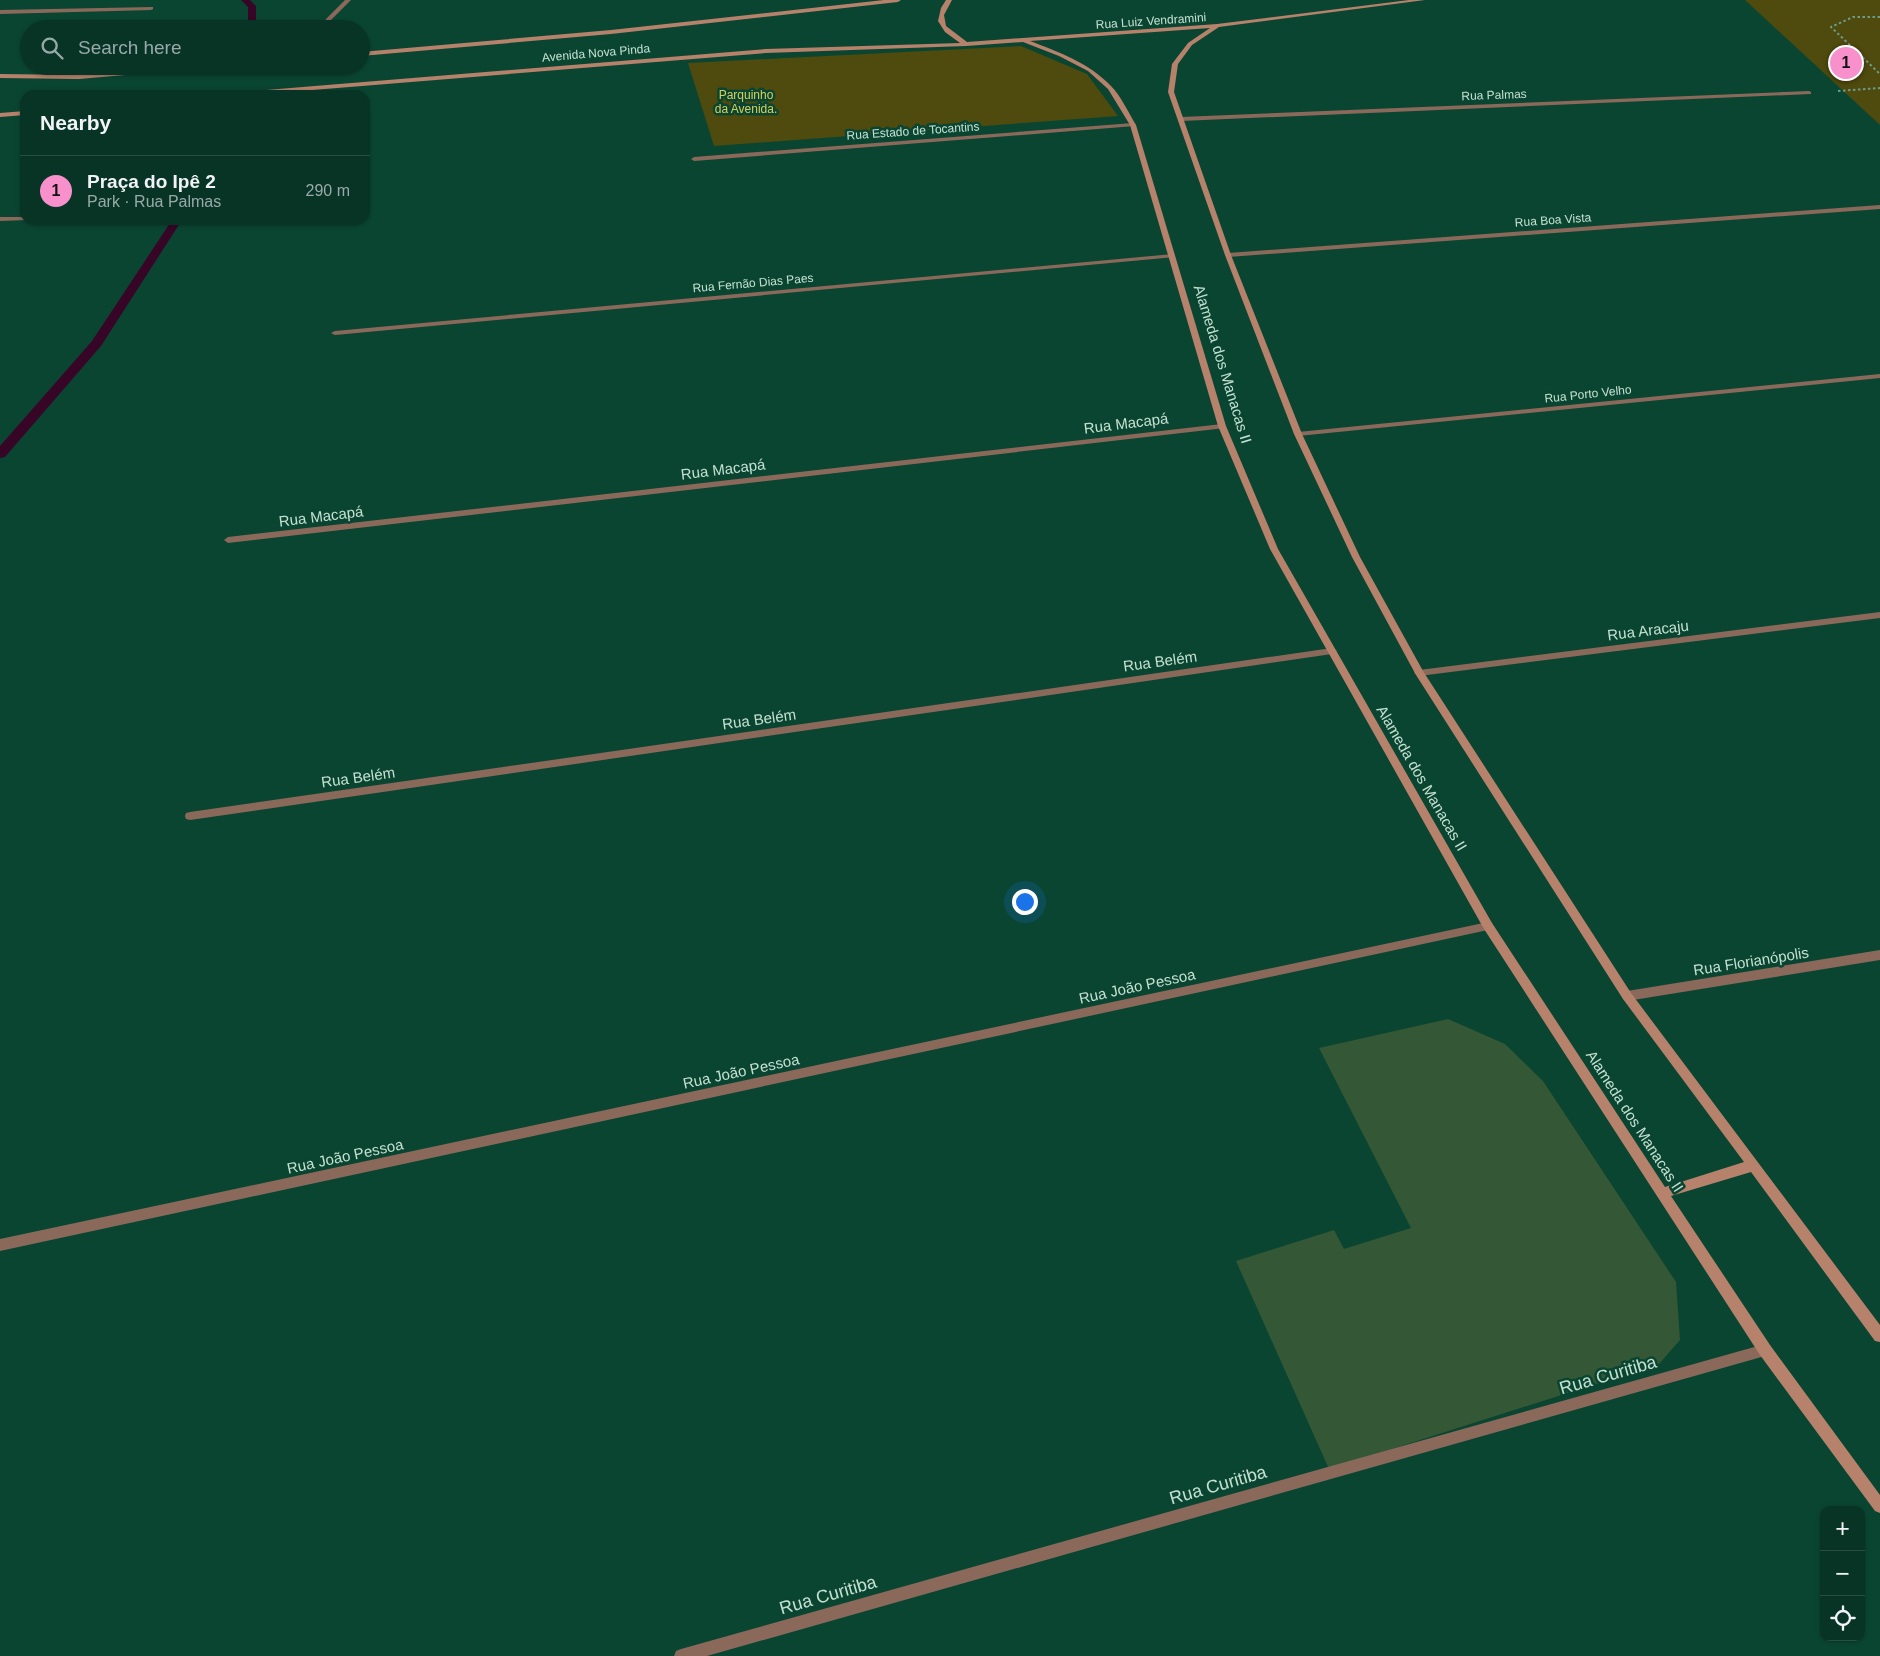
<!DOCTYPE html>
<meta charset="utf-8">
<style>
body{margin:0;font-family:Arial,sans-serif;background:#163f32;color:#f1f3f6}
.controls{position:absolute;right:15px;bottom:15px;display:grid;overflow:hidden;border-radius:10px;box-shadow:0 1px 4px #0004}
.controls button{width:45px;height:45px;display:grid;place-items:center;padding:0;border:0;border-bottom:1px solid #294f43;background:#083426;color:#f1f3f6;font:25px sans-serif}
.you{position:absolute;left:1024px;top:901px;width:18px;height:18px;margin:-12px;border:4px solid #fff;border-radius:50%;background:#1a73e8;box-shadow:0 0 0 8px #1a73e833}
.badge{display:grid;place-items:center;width:32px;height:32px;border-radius:50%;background:#f890cc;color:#111;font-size:16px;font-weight:700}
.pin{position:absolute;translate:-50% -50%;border:2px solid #fff;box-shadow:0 1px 5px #0006}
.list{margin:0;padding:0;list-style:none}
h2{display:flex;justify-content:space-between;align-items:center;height:65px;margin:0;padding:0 20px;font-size:21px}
h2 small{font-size:16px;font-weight:400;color:#98aaa7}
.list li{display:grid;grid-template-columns:32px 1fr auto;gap:15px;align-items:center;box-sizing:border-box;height:70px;padding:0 20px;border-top:1px solid #294f43}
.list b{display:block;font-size:19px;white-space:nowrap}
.list p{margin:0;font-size:16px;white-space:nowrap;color:#98aaa7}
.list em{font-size:16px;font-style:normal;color:#98aaa7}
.icon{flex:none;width:28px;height:28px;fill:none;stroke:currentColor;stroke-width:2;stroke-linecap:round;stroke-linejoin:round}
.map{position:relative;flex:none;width:1880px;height:1656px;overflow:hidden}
.search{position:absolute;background:#083426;box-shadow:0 1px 4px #0004;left:20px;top:20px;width:350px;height:55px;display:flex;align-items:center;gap:12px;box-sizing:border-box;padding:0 18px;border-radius:28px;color:#98aaa7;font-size:19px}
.panel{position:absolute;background:#083426;box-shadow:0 1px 4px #0004;left:20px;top:90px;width:350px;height:135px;border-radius:15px}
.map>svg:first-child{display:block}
.green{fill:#4f4a0d}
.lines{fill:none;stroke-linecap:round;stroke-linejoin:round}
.stream{fill:#370626;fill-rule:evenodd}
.building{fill:#345735}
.path{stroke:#6f9989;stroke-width:2;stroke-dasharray:2.5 2.5;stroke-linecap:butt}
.street{fill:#8a695b;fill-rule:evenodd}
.secondary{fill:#b6826b;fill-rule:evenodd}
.labels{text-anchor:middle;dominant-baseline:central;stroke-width:5;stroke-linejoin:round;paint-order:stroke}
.far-street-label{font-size:12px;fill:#c4e0d2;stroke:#0a4532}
.far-park-label{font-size:12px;fill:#d7cf5c;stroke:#0a4532}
.street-label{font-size:15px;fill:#c4e0d2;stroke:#0a4532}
.near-street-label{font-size:18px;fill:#c4e0d2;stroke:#0a4532}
</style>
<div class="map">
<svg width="1880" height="1656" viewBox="0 0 1880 1656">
<rect width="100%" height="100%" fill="#0a4532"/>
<g class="green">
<path d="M 1745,0 L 1880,0 L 1880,125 Z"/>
<path d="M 1021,46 L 1087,74 L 1118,116 L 714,146 L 688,63 Z"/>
</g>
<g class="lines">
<g class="stream">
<path d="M 241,0 L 250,0 L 256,6 L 256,29 L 248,29 L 248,7 Z"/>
<path d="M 172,220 L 182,220 L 101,346 L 5,457 L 0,458 L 0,446 L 92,341 Z"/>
</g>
</g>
<path class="building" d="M 1448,1019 L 1505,1044 L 1543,1081 L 1676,1282 L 1680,1340 L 1659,1364 L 1329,1469 L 1236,1261 L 1334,1230 L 1344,1249 L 1411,1228 L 1319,1048 Z"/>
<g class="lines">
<g class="path">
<path d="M 1880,17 L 1853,17 L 1831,27 L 1880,74"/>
<path d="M 1838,91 L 1880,88"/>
</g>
<g class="street">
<path d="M 345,0 L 351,0 L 330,21 L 326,29 L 320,29 L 326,19 Z"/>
<path d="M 153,7 L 153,9 L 151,10 L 0,14 L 0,10 Z"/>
<path d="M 1809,91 L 1811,92 L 1811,94 L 1181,121 L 1178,119 L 1181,117 Z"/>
<path d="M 1133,123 L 1136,125 L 1135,126 L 694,161 L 691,159 L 694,157 Z"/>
<path d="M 1880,205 L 1880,209 L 1228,257 L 1225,255 L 1228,253 Z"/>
<path d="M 0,217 L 25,217 L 25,220 L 28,220 L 0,221 Z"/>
<path d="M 1173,254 L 1175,255 L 1175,257 L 335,335 L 331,333 L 335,331 Z"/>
<path d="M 1880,374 L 1880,378 L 1298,436 L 1294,434 L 1298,432 Z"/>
<path d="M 1222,424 L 1225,424 L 1225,428 L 228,543 L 224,540 L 228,537 Z"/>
<path d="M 1880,612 L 1880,618 L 1419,676 L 1414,673 L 1419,670 Z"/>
<path d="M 1332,648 L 1337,651 L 1332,654 L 190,820 L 186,819 L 185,816 L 186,813 L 190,812 Z"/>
<path d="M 1488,922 L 1492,923 L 1493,926 L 1492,929 L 1488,930 L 0,1251 L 0,1239 Z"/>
<path d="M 1880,950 L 1880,960 L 1627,1001 L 1623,999 L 1622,996 L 1623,993 L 1627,991 Z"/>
<path d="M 1765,1344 L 1770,1345 L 1771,1350 L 1770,1355 L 1765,1356 L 707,1656 L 674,1656 L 676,1651 L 681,1649 Z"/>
</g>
<g class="secondary">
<path d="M 884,0 L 901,0 L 898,2 L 611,34 L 361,56 L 361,52 L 611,30 Z"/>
<path d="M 946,0 L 952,0 L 944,15 L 946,26 L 967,42 L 1217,24 L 1409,0 L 1425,0 L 1219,27 L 1192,45 L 1178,64 L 1174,92 L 1231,255 L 1302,434 L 1360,557 L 1423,671 L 1631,993 L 1880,1325 L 1880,1342 L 1875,1341 L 1751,1172 L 1671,1196 L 1770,1345 L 1880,1495 L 1880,1513 L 1875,1511 L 1760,1355 L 1484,929 L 1270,549 L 1218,426 L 1130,125 L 1108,89 L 1088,71 L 1059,56 L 1023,42 L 966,46 L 766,53 L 251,95 L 226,95 L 229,93 L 766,49 L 960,43 L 945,32 L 938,21 L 941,8 ZM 1210,28 L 1188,43 L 1172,64 L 1168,92 L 1225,255 L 1294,434 L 1352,557 L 1416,675 L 1623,999 L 1744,1162 L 1665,1187 L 1492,923 L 1278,549 L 1226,426 L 1136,125 C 1128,112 1121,96 1111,86 C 1089,63 1059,52 1030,41 Z"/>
<path d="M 200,66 L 230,66 L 79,79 L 0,78 L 0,74 L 79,75 Z"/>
<path d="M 25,111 L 25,115 L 0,117 L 0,113 Z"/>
</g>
</g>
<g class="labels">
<g class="far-street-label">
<text transform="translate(1151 21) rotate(-4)">Rua Luiz Vendramini</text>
<text transform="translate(596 53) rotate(-5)">Avenida Nova Pinda</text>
<text transform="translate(1494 95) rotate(-2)">Rua Palmas</text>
<text transform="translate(913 131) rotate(-4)">Rua Estado de Tocantins</text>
<text transform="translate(1553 220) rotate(-4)">Rua Boa Vista</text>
<text transform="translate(753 283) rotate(-5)">Rua Fernão Dias Paes</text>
<text transform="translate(1588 394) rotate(-6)">Rua Porto Velho</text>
</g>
<g class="far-park-label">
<text x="746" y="95">Parquinho<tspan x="746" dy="14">da Avenida.</tspan></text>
</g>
<g class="street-label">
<text transform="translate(1223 364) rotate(73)">Alameda dos Manacas II</text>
<text transform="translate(1126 423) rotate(-7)">Rua Macapá</text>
<text transform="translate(723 469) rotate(-7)">Rua Macapá</text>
<text transform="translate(321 516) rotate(-7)">Rua Macapá</text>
<text transform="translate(1648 630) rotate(-7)">Rua Aracaju</text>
<text transform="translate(1160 661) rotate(-8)">Rua Belém</text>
<text transform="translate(759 719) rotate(-8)">Rua Belém</text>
<text transform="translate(358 777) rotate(-8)">Rua Belém</text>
<text transform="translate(1422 778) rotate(60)">Alameda dos Manacas II</text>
<text transform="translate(1751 961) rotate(-9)">Rua Florianópolis</text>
<text transform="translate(1137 986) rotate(-12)">Rua João Pessoa</text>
<text transform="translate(741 1071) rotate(-12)">Rua João Pessoa</text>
<text transform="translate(1635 1121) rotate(57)">Alameda dos Manacas II</text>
<text transform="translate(345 1156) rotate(-12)">Rua João Pessoa</text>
</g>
<g class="near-street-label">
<text transform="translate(1608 1375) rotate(-16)">Rua Curitiba</text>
<text transform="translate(1218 1485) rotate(-16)">Rua Curitiba</text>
<text transform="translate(828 1595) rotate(-16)">Rua Curitiba</text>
</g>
</g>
</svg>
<div class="controls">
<button>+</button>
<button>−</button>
<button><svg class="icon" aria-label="locate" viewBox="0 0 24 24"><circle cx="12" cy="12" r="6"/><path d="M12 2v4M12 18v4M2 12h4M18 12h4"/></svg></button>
</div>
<div class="you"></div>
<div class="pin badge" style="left:1846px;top:63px">1</div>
<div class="search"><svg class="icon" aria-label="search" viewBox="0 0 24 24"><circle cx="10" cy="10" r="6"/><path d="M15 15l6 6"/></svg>Search here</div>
<section class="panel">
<h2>Nearby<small></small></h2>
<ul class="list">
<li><span class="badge">1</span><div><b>Praça do Ipê 2</b><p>Park · Rua Palmas</p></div><em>290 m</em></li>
</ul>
</section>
</div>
